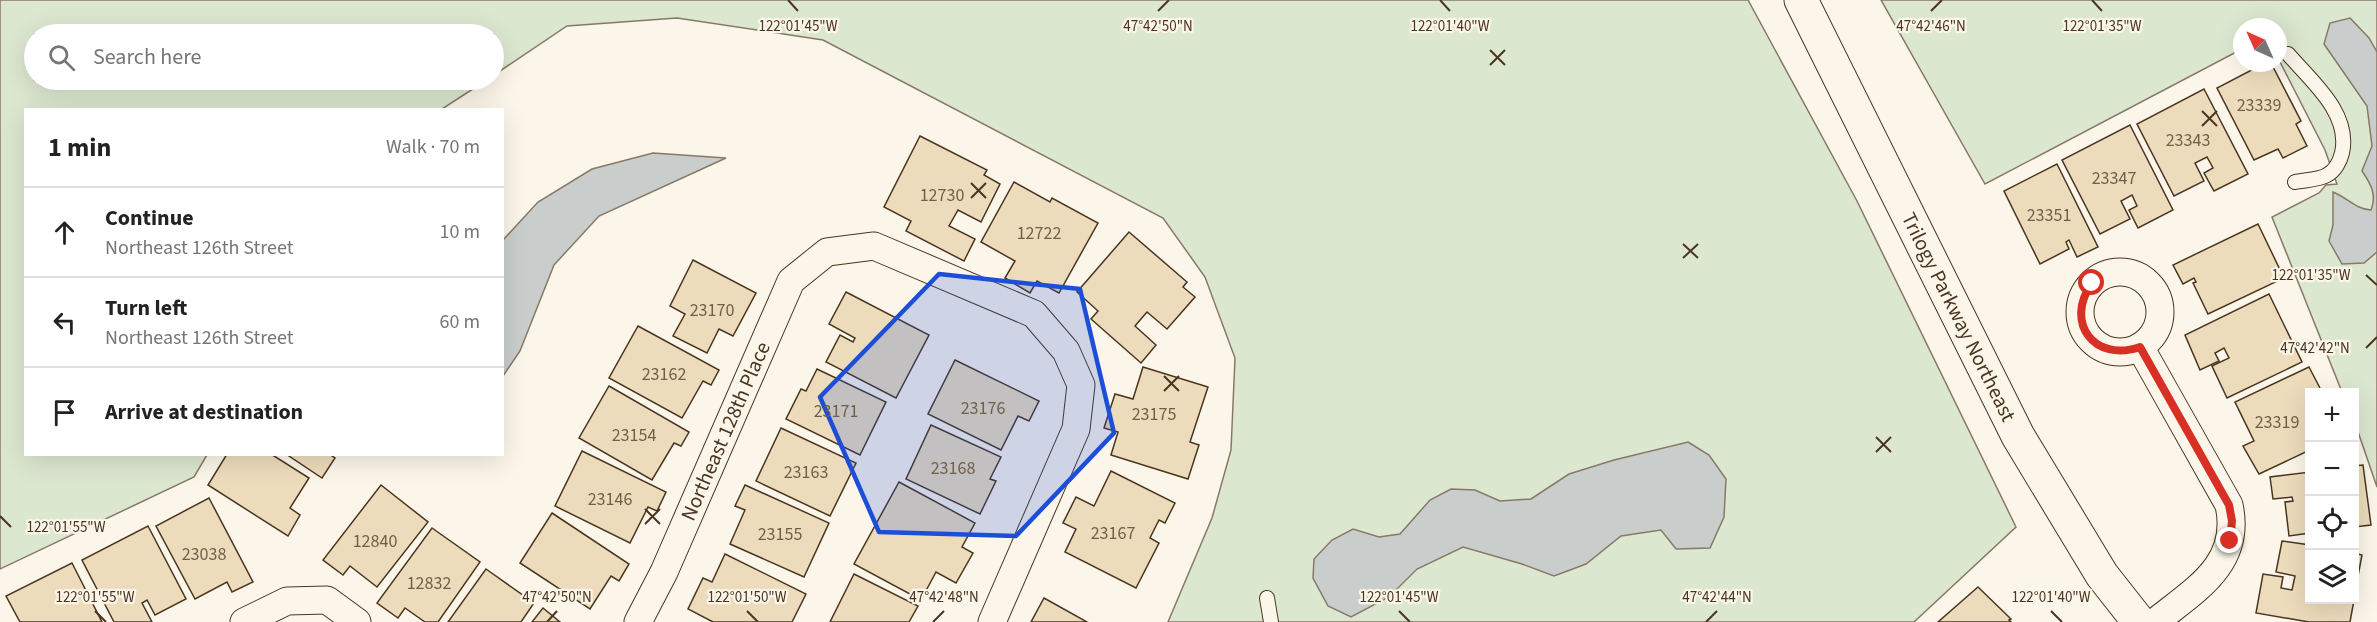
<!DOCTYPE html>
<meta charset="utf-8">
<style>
body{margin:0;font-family:"Source Sans 3",sans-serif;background:#f2f2f2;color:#222}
.controls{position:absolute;right:18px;bottom:18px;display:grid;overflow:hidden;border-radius:0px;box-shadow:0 6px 24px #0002}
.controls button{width:54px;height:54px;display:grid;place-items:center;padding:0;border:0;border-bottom:2px solid #e0e0e0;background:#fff;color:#222;font:30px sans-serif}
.compass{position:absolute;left:2233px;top:18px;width:54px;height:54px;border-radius:50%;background:#fff;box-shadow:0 6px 24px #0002;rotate:315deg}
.stop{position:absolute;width:18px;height:18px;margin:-14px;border:4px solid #d93025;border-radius:50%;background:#fff}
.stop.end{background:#d93025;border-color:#fff;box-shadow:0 2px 6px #0008}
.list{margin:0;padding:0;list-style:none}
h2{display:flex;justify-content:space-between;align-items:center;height:78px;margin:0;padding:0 24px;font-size:26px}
h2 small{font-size:20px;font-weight:400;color:#767676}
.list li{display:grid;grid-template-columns:39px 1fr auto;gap:18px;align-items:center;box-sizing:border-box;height:90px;padding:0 24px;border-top:2px solid #e0e0e0}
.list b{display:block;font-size:22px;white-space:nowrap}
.list p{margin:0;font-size:20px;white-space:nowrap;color:#767676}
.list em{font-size:20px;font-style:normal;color:#767676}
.icon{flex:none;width:33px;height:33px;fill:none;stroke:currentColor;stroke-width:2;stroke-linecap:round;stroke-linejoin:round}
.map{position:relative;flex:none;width:2377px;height:622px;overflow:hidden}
.search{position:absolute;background:#fff;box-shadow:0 6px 24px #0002;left:24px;top:24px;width:480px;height:66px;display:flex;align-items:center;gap:15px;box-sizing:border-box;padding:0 21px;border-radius:33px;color:#767676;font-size:22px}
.panel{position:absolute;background:#fff;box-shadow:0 6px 24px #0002;left:24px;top:108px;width:480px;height:348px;border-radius:0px}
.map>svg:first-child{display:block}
.green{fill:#dce7d0;stroke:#887966;stroke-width:1.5}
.water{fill:#c9cecd;stroke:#887966;stroke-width:1.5}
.building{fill:#ecdcbc;stroke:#4a3520;stroke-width:1.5}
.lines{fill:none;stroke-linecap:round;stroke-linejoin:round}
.service-casing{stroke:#4a3520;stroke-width:16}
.minor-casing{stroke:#4a3520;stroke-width:29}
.tertiary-casing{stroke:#4a3520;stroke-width:35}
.service{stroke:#fbf6e9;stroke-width:14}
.minor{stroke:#fbf6e9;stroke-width:27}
.tertiary{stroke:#fbf6e9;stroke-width:33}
.route{stroke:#d93025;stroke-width:8}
.marked{fill:#1d4ed8;fill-opacity:0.2;stroke:#1d4ed8;stroke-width:4.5;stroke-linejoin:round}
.ticks{fill:none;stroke:#4a3520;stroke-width:2}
.labels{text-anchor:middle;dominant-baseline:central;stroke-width:4.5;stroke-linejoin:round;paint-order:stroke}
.number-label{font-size:18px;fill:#725f47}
.street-label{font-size:21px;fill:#4a3520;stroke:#fbf6e9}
.ticks-label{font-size:15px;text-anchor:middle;fill:#4a3520;stroke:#fbf6e9;stroke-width:4.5;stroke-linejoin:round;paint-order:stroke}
</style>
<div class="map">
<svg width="2377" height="622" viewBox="0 0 2377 622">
<rect width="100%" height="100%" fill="#fbf6e9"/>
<g class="green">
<path d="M 0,0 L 1748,0 L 1857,201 L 2016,527 L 1914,622 L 1168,622 L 1212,518 L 1231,450 L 1235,358 L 1205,277 L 1163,218 L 823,40 L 677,18 L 567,26 L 494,75 L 494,34 L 34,34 L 34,80 L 487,80 L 442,109 L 26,110 L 26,454 L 207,455 L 194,477 L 0,569 Z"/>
<path d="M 1881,0 L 2377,0 L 2377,487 L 2355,423 L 2354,392 L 2342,392 L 2272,217 L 2319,193 L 2326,185 L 2337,184 L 2325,150 L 2278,58 L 2278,27 L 2242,27 L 2242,49 L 1985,184 Z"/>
</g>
<g class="water">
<path d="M 2350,18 L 2369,38 L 2377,52 L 2377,252 L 2364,263 L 2342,264 L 2329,241 L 2333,225 L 2333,192 C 2348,198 2355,209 2371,210 C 2377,195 2371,184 2362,171 L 2372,146 L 2367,106 L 2324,44 L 2330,23 Z"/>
<path d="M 653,153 L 726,158 L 599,216 L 554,265 L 520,351 L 503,376 L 503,240 L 538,202 L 592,169 Z"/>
<path d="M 1688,442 L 1709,455 L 1726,479 L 1724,517 L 1710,548 L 1676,549 L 1661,530 L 1621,536 L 1586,564 L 1554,576 L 1522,564 L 1463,547 L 1417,569 L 1389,597 L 1351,617 L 1328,606 L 1313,578 L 1314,559 L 1332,540 L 1353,529 L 1379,537 L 1400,534 L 1430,500 L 1451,489 L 1475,490 L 1500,501 L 1531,499 L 1569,474 L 1614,460 Z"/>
</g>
<g class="building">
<path d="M 2265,63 L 2271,63 L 2301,121 L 2296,124 L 2307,146 L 2283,158 L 2278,149 L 2254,160 L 2217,88 Z"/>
<path d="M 2204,89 L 2248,174 L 2214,191 L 2204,173 L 2213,168 L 2207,157 L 2195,163 L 2204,181 L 2174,196 L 2137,124 Z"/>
<path d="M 2130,125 L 2173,210 L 2138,228 L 2129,210 L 2137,206 L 2132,195 L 2121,201 L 2130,219 L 2100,234 L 2062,160 Z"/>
<path d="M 920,136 L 987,170 L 984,175 L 1000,184 L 981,222 L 958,210 L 949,226 L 975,239 L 964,261 L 906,231 L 911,221 L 884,207 Z"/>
<path d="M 2057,164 L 2098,247 L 2077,257 L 2069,240 L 2066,242 L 2069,249 L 2040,264 L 2004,191 Z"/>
<path d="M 1014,182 L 1050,202 L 1052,198 L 1098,223 L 1059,293 L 1037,281 L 1030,293 L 1005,278 L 1015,261 L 981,242 Z"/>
<path d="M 2258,224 L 2284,278 L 2208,314 L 2193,283 L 2196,282 L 2194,278 L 2183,284 L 2173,265 Z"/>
<path d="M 1129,232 L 1187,282 L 1183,287 L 1195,297 L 1167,329 L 1147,312 L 1135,326 L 1156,345 L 1141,363 L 1091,319 L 1098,311 L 1077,292 Z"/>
<path d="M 693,260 L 756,293 L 733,336 L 719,329 L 707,353 L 673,336 L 685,314 L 670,306 Z"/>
<path d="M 846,292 L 929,335 L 896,398 L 826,362 L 840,335 L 853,342 L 855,338 L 829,324 Z"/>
<path d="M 2269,294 L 2302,362 L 2227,398 L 2212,366 L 2229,358 L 2224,348 L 2215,353 L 2219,361 L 2200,370 L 2185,335 Z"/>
<path d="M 638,326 L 719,370 L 711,385 L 703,381 L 682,418 L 609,378 Z"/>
<path d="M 955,360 L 1039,401 L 1029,421 L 1018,416 L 1001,450 L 928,414 Z"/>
<path d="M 1143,367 L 1208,387 L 1190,442 L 1199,445 L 1188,479 L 1111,455 L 1118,432 L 1104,428 L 1115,394 L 1133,399 Z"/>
<path d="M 2309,367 L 2322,392 L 2310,392 L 2310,450 L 2259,474 L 2243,446 L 2254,441 L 2235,402 Z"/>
<path d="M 817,369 L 886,402 L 860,455 L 786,419 L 801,389 L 806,391 Z"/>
<path d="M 609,386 L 689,432 L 681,446 L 674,443 L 652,480 L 579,438 Z"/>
<path d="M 931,425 L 1001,457 L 990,479 L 996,481 L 980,514 L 906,479 Z"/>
<path d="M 781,428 L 856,463 L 830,516 L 756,481 Z"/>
<path d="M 582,451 L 666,492 L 657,511 L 648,507 L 630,543 L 555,506 Z"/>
<path d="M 227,454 L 271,454 L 309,478 L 290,508 L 300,515 L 288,536 L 208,485 Z"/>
<path d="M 286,454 L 329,454 L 335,458 L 322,478 Z"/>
<path d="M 2363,465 L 2371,525 L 2354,527 L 2354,466 Z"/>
<path d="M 1111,471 L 1175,503 L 1165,523 L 1159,520 L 1150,538 L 1159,543 L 1136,588 L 1065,552 L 1076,529 L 1063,523 L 1076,497 L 1094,506 Z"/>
<path d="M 2310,472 L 2310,533 L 2289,536 L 2285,502 L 2293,501 L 2292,497 L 2273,499 L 2270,477 Z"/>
<path d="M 899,482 L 975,523 L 962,547 L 973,553 L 956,583 L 936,572 L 921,600 L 854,564 Z"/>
<path d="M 381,485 L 428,522 L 377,587 L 350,566 L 343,575 L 323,560 Z"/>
<path d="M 745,485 L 829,523 L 804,577 L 730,544 L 745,510 L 735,506 Z"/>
<path d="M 209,498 L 253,582 L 232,592 L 227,582 L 195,599 L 156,526 Z"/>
<path d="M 552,513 L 629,564 L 619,581 L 611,576 L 590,609 L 520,563 Z"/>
<path d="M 148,526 L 186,599 L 155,615 L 147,600 L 142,603 L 152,622 L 114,622 L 82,560 Z"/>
<path d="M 432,528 L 480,562 L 438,622 L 425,622 L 405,608 L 398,618 L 377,603 Z"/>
<path d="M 2282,541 L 2310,545 L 2310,600 L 2354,600 L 2350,622 L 2309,622 L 2256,613 L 2263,574 L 2283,577 L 2281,588 L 2292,590 L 2295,576 L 2276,572 Z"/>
<path d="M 2354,553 L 2362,555 L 2354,597 Z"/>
<path d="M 725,554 L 806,594 L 792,622 L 713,622 L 688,609 L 703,578 L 712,582 Z"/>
<path d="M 72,563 L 102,622 L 20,622 L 6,596 Z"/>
<path d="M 486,569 L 534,603 L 521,622 L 448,622 Z"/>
<path d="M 854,574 L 918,606 L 909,622 L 830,622 Z"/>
<path d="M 1978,587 L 2011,619 L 2009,620 L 2011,622 L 1938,622 Z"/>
<path d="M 1044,598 L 1087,622 L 1031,622 Z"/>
<path d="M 543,608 L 560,622 L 532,622 Z"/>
</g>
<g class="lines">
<g class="service-casing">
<g id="service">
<path d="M 2288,54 C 2311,81 2351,113 2342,153 C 2340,161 2335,171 2327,175 C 2319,180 2304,180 2295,182"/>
<path d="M 1267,598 L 1271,622"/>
</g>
</g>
<g class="minor-casing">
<g id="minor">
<circle cx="2120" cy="312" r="40"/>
<path d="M 2140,347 L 2229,505 C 2242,564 2195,590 2155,622"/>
<path d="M 244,622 L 287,601 L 327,600 L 357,622"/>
<path id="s1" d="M 638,622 L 664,572 L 791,281 L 827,252 L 874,246 L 1034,314 L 1066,351 L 1081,385 L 1076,429 L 992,622"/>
</g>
</g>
<g class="tertiary-casing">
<g id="tertiary">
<path id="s2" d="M 1801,0 L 2018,436 L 2102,575 L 2139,622"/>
</g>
</g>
<use href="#service" class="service"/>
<use href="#minor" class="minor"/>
<use href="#tertiary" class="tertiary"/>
</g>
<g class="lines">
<path class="route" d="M 2092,283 C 2064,322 2094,363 2140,347 L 2229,505 L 2232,521 L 2230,541"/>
</g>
<path class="marked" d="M 939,274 L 1080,289 L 1114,433 L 1016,536 L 879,532 L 820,397 Z"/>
<path class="ticks" d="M 788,0 L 798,11M 1440,0 L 1450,11M 2092,0 L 2102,11M 1158,11 L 1169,0M 1931,11 L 1942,0M 1490,50 L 1505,65M 1490,65 L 1505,50M 2202,111 L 2217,126M 2202,126 L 2217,111M 971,183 L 986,198M 971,198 L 986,183M 1683,244 L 1698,258M 1683,258 L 1698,244M 2366,275 L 2377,285M 2366,348 L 2377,337M 1164,376 L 1179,391M 1164,391 L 1179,376M 1876,437 L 1891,452M 1876,452 L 1891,437M 645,509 L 660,524M 0,516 L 11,527M 645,524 L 660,509M 95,611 L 106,622M 747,611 L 758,622M 1399,611 L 1410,622M 2051,611 L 2062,622M 547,622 L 557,611M 933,622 L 944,611M 1706,622 L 1717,611"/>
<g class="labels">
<g class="number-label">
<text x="2259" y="105">23339</text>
<text x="2188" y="140">23343</text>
<text x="2114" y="178">23347</text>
<text x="942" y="195">12730</text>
<text x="2049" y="215">23351</text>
<text x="1039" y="233">12722</text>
<text x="712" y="310">23170</text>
<text x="664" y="374">23162</text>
<text x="983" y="408">23176</text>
<text x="836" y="411">23171</text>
<text x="1154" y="414">23175</text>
<text x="2277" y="422">23319</text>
<text x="634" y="435">23154</text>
<text x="953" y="468">23168</text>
<text x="806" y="472">23163</text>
<text x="610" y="499">23146</text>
<text x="1113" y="533">23167</text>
<text x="780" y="534">23155</text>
<text x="375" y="541">12840</text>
<text x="204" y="554">23038</text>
<text x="429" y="583">12832</text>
</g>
<g class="street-label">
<text stroke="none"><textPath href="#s2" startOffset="354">Trilogy Parkway Northeast</textPath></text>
<text stroke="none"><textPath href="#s1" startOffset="210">Northeast 128th Place</textPath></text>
</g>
</g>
<g class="ticks-label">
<text x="798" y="31">122°01'45"W</text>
<text x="1450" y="31">122°01'40"W</text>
<text x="1158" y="31">47°42'50"N</text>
<text x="1931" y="31">47°42'46"N</text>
<text x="2102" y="31">122°01'35"W</text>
<text x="2311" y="280">122°01'35"W</text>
<text x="2315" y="353">47°42'42"N</text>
<text x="66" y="532">122°01'55"W</text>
<text x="95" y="602">122°01'55"W</text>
<text x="557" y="602">47°42'50"N</text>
<text x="747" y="602">122°01'50"W</text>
<text x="944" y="602">47°42'48"N</text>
<text x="1399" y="602">122°01'45"W</text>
<text x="1717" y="602">47°42'44"N</text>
<text x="2051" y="602">122°01'40"W</text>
</g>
</svg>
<div class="controls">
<button>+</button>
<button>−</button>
<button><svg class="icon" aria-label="locate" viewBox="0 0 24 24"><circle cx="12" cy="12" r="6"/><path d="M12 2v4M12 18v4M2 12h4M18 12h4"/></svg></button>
<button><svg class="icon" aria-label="layers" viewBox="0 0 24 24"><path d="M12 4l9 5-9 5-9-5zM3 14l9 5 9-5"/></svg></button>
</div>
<svg class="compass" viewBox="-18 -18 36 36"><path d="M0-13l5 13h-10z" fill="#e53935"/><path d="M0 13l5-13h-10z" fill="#767676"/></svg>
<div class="stop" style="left:2092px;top:283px"></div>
<div class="stop end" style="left:2230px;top:541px"></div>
<div class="search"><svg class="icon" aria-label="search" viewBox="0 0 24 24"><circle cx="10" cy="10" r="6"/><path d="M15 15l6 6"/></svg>Search here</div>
<section class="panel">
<h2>1 min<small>Walk · 70 m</small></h2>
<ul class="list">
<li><svg class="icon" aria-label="ahead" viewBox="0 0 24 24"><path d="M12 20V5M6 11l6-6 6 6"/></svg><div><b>Continue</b><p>Northeast 126th Street</p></div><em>10 m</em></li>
<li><svg class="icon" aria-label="left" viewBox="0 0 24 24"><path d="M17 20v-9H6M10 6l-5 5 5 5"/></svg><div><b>Turn left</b><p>Northeast 126th Street</p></div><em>60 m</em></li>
<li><svg class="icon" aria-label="arrive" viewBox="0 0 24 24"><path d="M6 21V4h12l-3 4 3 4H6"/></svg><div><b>Arrive at destination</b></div></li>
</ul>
</section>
</div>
